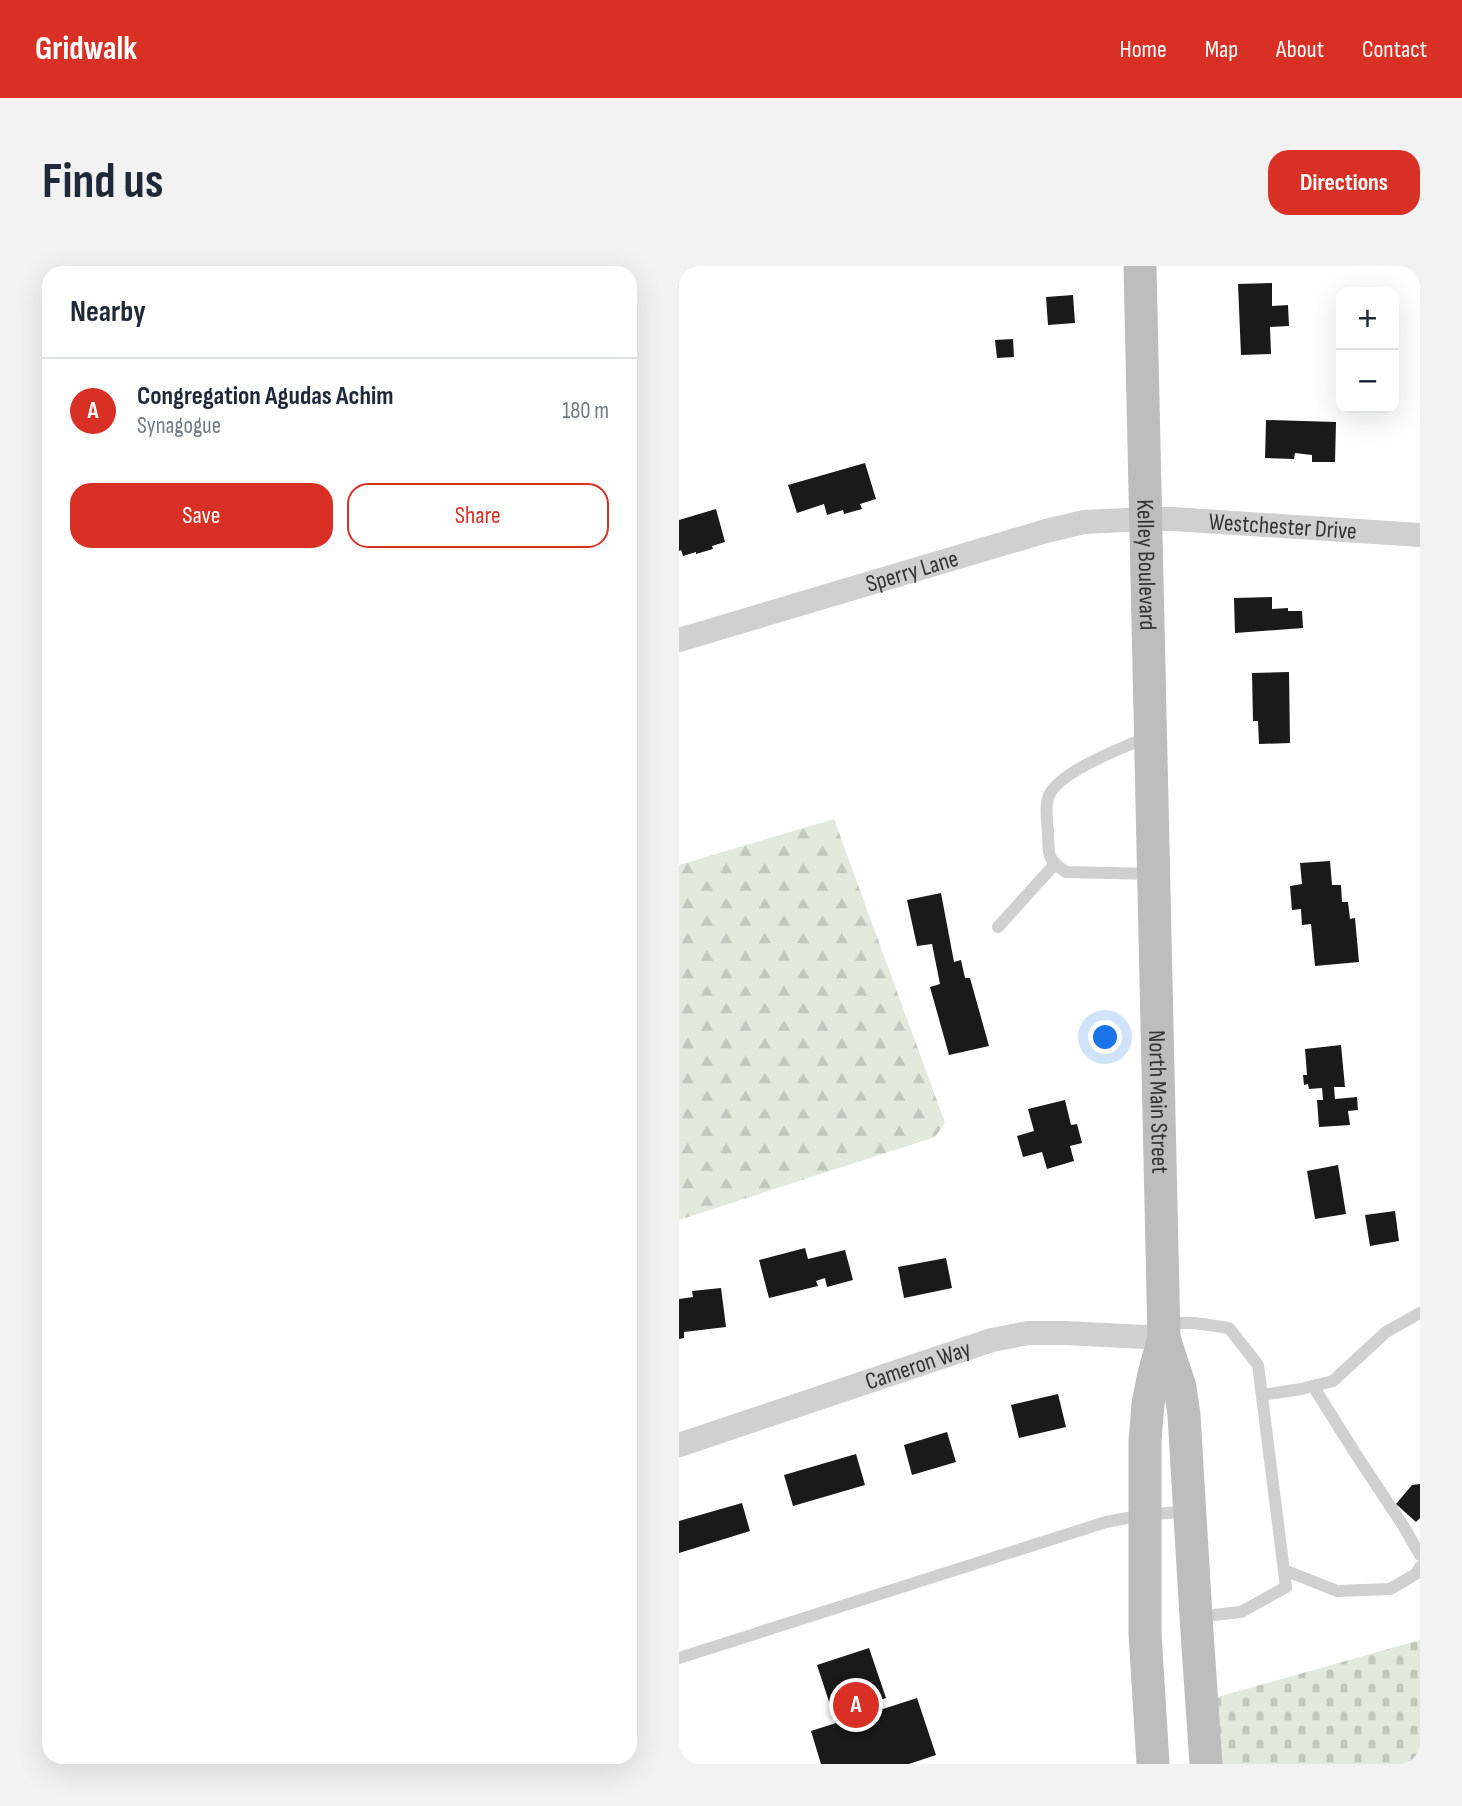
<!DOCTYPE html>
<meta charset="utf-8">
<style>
body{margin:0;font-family:"Sofia Sans Condensed",sans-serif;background:#f2f2f3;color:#1f2937}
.controls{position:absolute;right:21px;top:21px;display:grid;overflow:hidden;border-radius:14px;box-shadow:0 7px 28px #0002}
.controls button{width:63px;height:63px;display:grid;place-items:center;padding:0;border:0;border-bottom:2px solid #e0e1e3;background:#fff;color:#1f2937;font:35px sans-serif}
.you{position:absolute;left:427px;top:772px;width:24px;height:24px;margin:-18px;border:5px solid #fff;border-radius:50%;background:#1a73e8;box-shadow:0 0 0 10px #1a73e833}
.badge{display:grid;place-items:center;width:46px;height:46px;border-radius:50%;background:#d93025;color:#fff;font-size:23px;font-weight:700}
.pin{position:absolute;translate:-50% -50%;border:4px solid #fff;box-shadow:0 2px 7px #0006}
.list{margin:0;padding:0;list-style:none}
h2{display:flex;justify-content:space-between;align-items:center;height:91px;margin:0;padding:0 28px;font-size:30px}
h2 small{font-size:23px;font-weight:400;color:#747a83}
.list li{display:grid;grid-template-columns:46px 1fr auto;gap:21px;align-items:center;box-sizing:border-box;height:105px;padding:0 28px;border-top:2px solid #e0e1e3}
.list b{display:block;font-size:26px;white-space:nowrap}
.list p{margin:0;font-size:23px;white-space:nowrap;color:#747a83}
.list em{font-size:23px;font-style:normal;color:#747a83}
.actions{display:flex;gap:14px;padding:21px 28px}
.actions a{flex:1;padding:16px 0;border:2px solid #d93025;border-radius:21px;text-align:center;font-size:24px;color:#d93025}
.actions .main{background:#d93025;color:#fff}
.map{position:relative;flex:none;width:741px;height:1498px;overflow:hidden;border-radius:21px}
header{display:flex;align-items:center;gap:42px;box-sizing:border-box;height:98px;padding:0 35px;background:#d93025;color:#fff}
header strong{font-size:33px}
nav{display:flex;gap:38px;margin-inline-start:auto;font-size:24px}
.intro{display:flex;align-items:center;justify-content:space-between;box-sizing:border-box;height:168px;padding:0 42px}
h1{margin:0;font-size:49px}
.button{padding:18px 32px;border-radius:21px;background:#d93025;color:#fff;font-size:24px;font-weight:700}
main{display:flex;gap:42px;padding:0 42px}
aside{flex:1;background:#fff;border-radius:21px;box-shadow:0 7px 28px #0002}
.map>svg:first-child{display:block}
.forest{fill:url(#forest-firs)}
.cemetery{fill:url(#cemetery-stones)}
.building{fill:#1a1a1a}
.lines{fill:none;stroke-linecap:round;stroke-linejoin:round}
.service{stroke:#d0d0d0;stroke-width:12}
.minor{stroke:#d0d0d0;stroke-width:24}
.secondary{stroke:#bdbdbd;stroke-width:33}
.labels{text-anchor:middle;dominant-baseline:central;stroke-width:7;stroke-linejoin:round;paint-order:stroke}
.street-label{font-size:24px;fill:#333;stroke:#fff}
</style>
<header>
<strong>Gridwalk</strong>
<nav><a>Home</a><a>Map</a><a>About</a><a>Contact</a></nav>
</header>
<div class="intro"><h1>Find us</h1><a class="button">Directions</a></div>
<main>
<aside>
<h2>Nearby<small></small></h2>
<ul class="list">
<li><span class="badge">A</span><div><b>Congregation Agudas Achim</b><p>Synagogue</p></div><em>180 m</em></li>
</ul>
<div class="actions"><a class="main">Save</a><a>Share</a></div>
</aside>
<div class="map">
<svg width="741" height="1498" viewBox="0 0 741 1498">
<defs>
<pattern id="forest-firs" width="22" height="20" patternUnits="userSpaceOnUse" patternTransform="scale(1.75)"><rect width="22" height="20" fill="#e3e9dd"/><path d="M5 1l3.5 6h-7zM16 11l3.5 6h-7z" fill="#c3c8be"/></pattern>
<pattern id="cemetery-stones" width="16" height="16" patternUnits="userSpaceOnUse" patternTransform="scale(1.75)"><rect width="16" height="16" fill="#e3e9dd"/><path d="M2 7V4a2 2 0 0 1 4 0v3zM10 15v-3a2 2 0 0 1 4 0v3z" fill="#c3c8be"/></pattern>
</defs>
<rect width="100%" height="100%" fill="#fff"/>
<path class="forest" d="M 155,553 L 266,857 L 256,871 L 0,954 L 0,599 Z"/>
<path class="cemetery" d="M 741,1374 L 741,1498 L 539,1498 L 535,1432 Z"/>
<g class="building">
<path d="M 593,17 L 593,40 L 609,39 L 610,60 L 591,61 L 592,88 L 562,89 L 559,18 Z"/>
<path d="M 394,29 L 396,57 L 369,59 L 367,31 Z"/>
<path d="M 334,73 L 335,91 L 318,92 L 316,74 Z"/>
<path d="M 587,154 L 657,156 L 656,196 L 633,196 L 633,189 L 616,187 L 615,193 L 586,192 Z"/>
<path d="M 186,197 L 197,233 L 181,238 L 183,243 L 165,248 L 164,244 L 148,249 L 145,238 L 118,247 L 109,219 Z"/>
<path d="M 37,243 L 46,276 L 33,280 L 34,283 L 17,288 L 17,286 L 4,290 L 2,284 L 0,285 L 0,254 Z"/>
<path d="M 593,331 L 593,343 L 609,342 L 609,345 L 623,345 L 624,362 L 556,367 L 555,332 Z"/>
<path d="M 610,406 L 611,477 L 580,478 L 579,455 L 574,455 L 573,407 Z"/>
<path d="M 651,595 L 653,619 L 662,619 L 663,636 L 669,636 L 671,653 L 676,652 L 680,696 L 636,700 L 632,658 L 623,659 L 622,643 L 613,644 L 611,620 L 623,618 L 621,597 Z"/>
<path d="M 262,627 L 275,696 L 282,694 L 286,712 L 291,712 L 310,780 L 270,789 L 251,721 L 261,718 L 253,678 L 238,680 L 228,634 Z"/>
<path d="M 662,779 L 666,821 L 655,821 L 656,833 L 678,831 L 679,844 L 669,845 L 671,859 L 640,861 L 638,834 L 644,834 L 643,822 L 630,823 L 629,818 L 625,819 L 624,809 L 628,809 L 626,783 Z"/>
<path d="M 386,834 L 392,859 L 398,858 L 403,877 L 391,880 L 395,895 L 368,903 L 363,886 L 344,891 L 338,870 L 355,865 L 349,843 Z"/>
<path d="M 659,899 L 667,948 L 636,953 L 628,905 Z"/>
<path d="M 716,945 L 720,975 L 691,980 L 686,949 Z"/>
<path d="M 126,982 L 129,993 L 166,984 L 174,1014 L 148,1021 L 146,1012 L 137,1015 L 139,1020 L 90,1032 L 80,994 Z"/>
<path d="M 267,992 L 273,1022 L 225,1032 L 219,1001 Z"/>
<path d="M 42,1022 L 47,1061 L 5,1066 L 5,1072 L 0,1073 L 0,1033 L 14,1031 L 13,1025 Z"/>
<path d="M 379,1128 L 387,1161 L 340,1172 L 332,1139 Z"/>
<path d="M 268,1166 L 277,1196 L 233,1209 L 225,1179 Z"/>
<path d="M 177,1188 L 186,1219 L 114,1240 L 105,1209 Z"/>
<path d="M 741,1218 L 741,1252 L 737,1256 L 717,1238 L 733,1219 Z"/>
<path d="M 63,1237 L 71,1265 L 0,1287 L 0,1255 Z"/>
<path d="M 190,1382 L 207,1432 L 201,1434 L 204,1443 L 238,1432 L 257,1489 L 230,1498 L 142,1498 L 132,1465 L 157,1457 L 138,1399 Z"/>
</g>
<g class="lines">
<g class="service">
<path d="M 469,471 C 445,481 376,507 369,532 C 366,543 368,555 369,565 C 370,588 366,592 387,606 L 475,608"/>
<path d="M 319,661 L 375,599"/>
<path d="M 485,1057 L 516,1057 L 550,1062 L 579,1099 L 607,1321 L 562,1346 L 517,1351"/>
<path d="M 634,1120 L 678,1190 L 725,1261 L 741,1289"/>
<path d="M 583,1129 L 622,1123 L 654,1115 L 707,1066 L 741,1047"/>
<path d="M 605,1304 L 658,1325 L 711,1323 L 737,1308 L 741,1301"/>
<path d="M 0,1392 L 427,1256 L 465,1249 L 510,1245"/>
</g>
<g class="minor">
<path id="s1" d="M 0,374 L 367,265 L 405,256 L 468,253 L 494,253 L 741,269"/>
<path id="s2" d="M 0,1179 L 313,1074 L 349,1067 L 386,1067 L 485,1072"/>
</g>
<g class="secondary">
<path id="s3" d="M 461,0 L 485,1072 L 475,1108 L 469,1138 L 466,1175 L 466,1367 L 474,1498"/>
<path d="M 485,1072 L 501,1121 L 505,1149 L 517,1351 L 527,1498"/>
</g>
</g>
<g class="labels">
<g class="street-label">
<text stroke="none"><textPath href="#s1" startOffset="621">Westchester Drive</textPath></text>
<text stroke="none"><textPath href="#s3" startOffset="299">Kelley Boulevard</textPath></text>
<text stroke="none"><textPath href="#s1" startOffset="243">Sperry Lane</textPath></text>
<text stroke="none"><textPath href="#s3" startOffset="836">North Main Street</textPath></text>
<text stroke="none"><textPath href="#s2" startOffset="252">Cameron Way</textPath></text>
</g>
</g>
</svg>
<div class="controls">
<button>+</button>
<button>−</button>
</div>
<div class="you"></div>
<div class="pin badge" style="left:177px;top:1439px">A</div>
</div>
</main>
